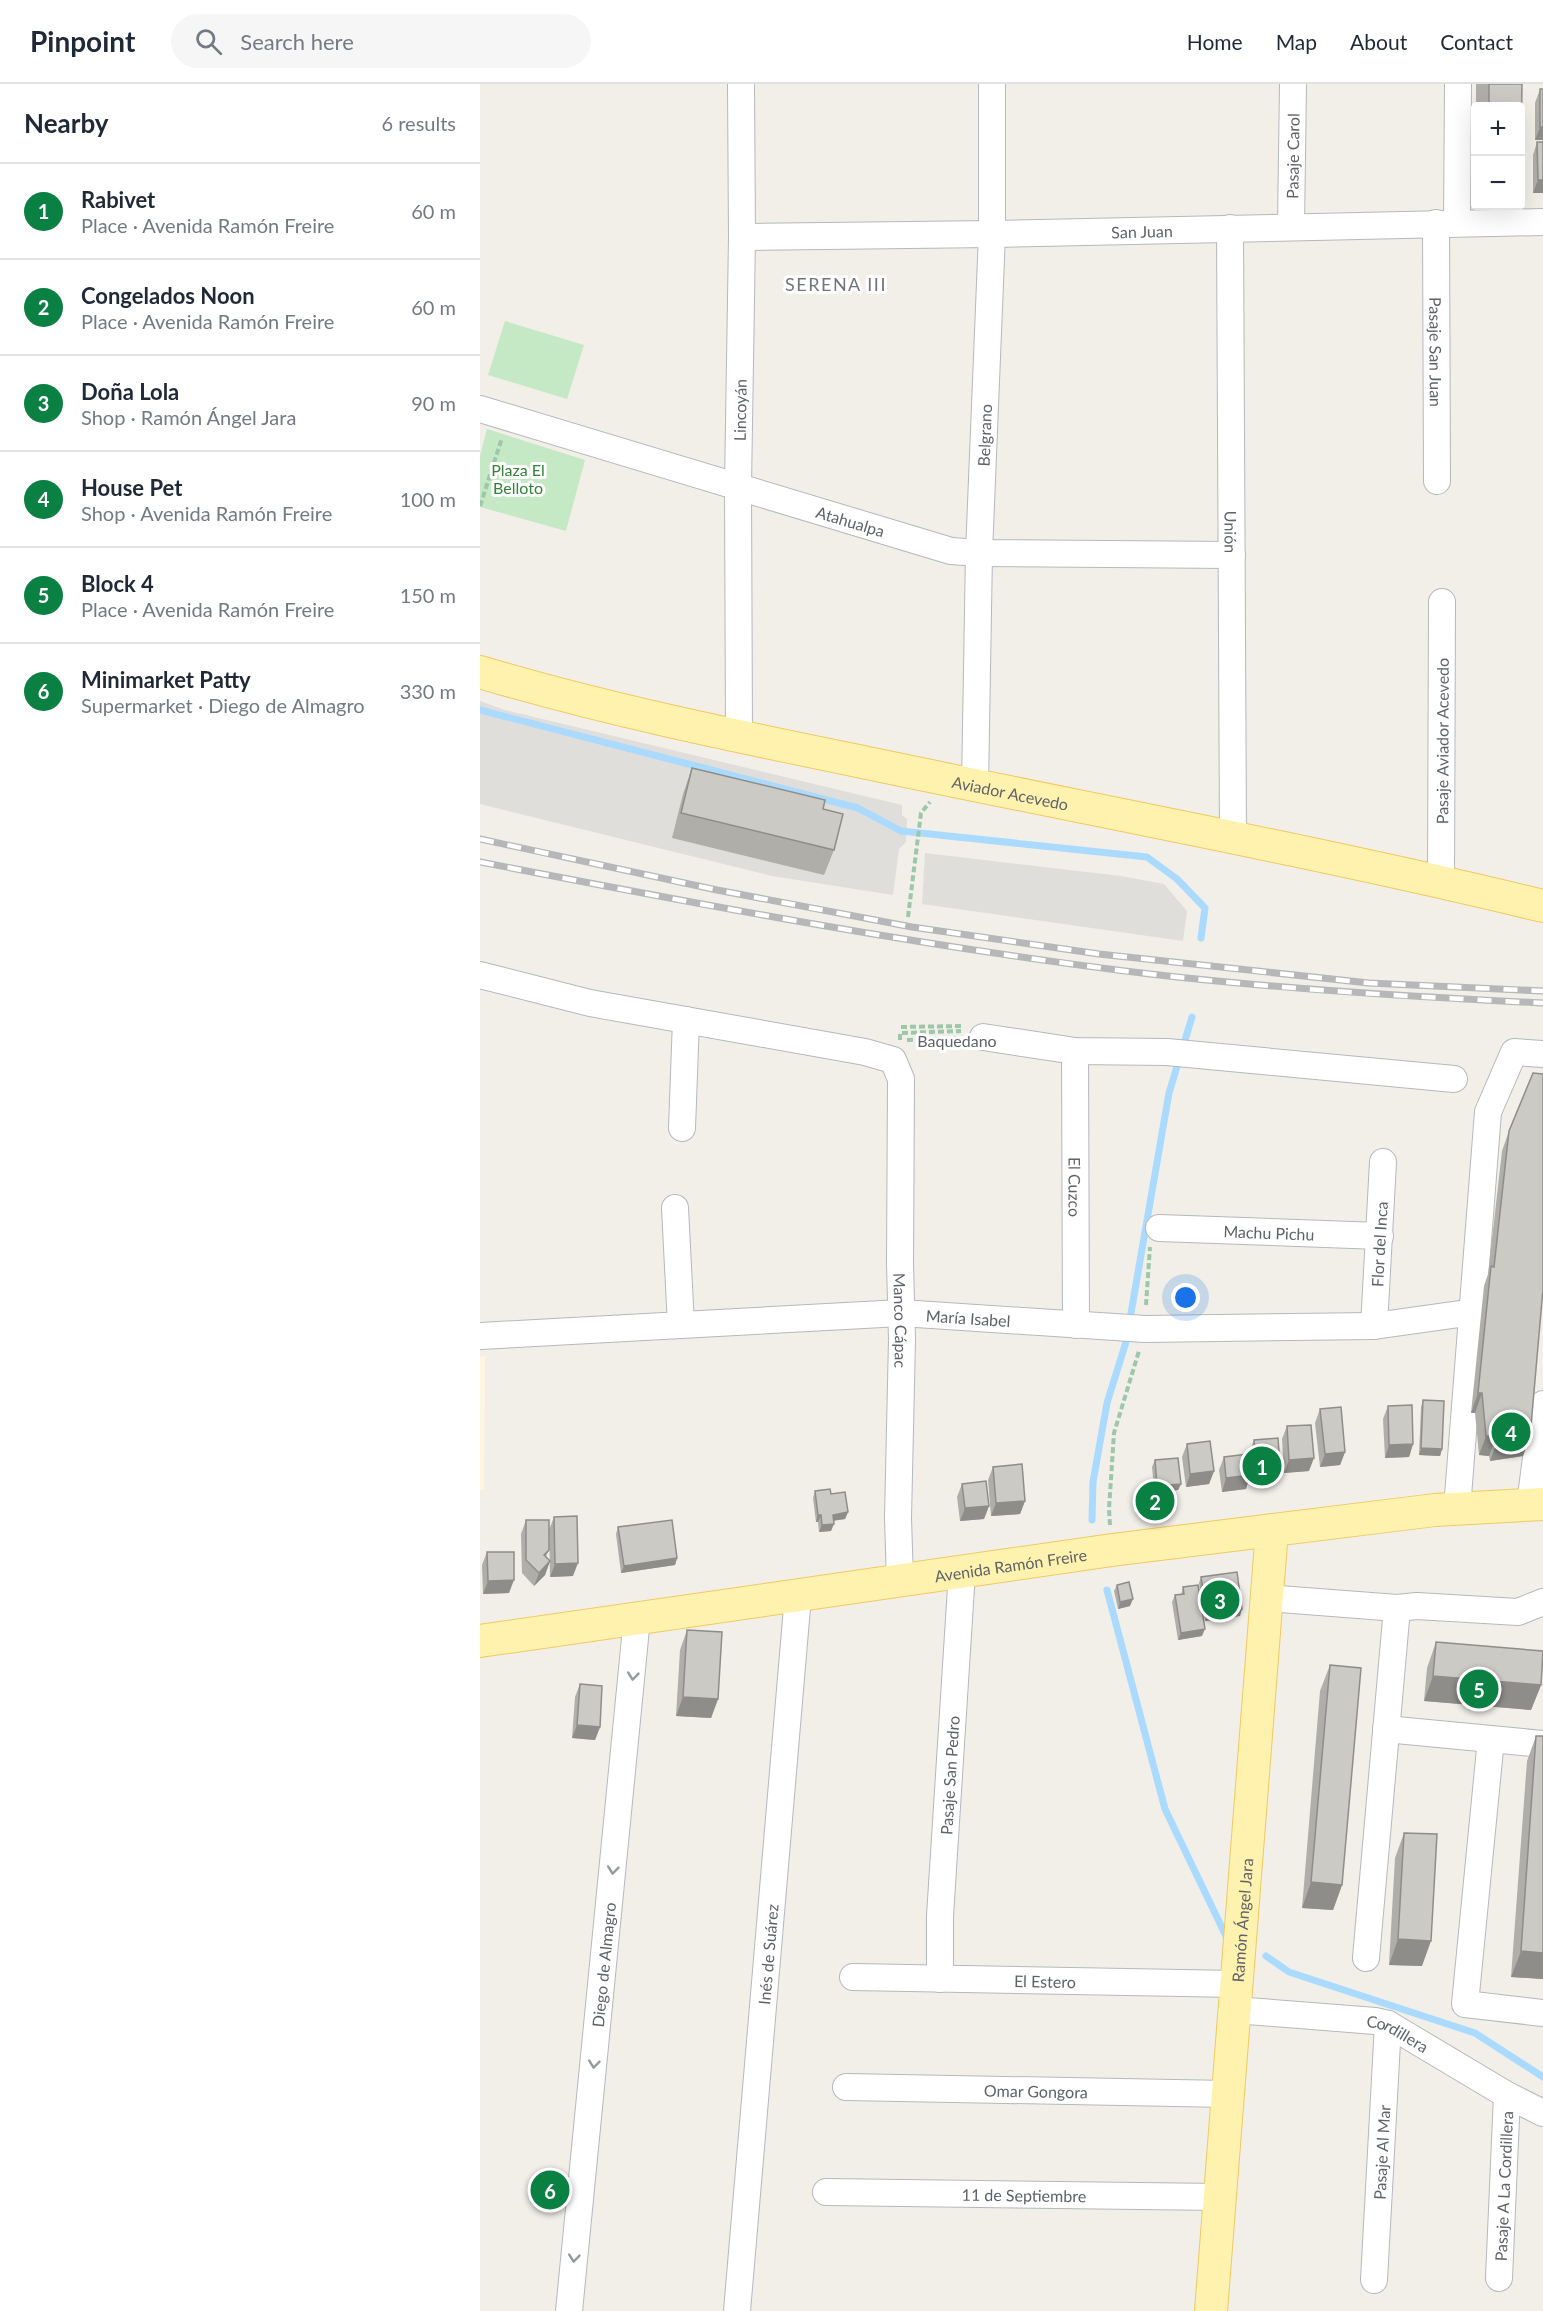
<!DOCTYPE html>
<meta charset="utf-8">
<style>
body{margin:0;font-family:Lato,sans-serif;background:#f6f6f7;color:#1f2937}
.controls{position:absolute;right:18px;top:18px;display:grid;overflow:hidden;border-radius:6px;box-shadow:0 6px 24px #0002}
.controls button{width:54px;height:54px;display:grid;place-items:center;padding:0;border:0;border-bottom:2px solid #e0e1e3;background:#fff;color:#1f2937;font:30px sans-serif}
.you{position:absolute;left:706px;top:1214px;width:21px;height:21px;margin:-15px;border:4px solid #fff;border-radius:50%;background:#1a73e8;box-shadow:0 0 0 9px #1a73e833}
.badge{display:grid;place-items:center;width:39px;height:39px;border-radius:50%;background:#0b8043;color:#fff;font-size:20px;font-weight:700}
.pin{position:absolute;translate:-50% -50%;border:3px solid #fff;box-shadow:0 2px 6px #0006}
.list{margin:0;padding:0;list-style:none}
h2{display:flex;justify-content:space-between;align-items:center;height:78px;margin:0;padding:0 24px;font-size:26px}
h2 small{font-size:20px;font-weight:400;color:#747a83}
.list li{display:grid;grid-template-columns:39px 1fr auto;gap:18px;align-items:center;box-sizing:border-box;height:96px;padding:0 24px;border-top:2px solid #e0e1e3}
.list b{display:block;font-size:22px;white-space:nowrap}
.list p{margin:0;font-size:20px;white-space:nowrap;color:#747a83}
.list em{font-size:20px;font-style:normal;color:#747a83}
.icon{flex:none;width:33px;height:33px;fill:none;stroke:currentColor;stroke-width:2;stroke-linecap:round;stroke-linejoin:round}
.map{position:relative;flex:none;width:1063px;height:2227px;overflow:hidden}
header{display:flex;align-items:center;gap:36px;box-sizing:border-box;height:84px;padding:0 30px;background:#fff;border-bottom:2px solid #e0e1e3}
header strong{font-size:28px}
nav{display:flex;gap:33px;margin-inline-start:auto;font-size:21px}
.search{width:420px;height:54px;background:#f6f6f7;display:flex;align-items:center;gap:15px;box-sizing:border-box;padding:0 21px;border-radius:33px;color:#747a83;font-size:22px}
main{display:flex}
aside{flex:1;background:#fff}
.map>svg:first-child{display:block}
.commercial{fill:#fef7e0}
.industrial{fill:#e0deda}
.green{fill:#c5e8c5}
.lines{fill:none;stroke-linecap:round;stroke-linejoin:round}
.stream{stroke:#aadaff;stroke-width:7}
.minor-casing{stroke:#b5b8bc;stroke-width:28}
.major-casing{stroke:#f2c960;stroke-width:34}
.path{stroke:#9cc7a9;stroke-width:4;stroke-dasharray:6 3;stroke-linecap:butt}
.minor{stroke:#fff;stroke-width:26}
.major{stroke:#fff2af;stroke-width:32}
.rail-casing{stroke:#b6b7b8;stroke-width:7}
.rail{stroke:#fff;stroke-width:4.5;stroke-dasharray:14;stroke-linecap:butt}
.wall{fill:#afaea9}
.shaded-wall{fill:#8f8d8a}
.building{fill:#cccac5;stroke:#8f8d8a;stroke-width:1.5}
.oneway{stroke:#979a9d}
.labels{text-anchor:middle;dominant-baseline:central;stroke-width:6;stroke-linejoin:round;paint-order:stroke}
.street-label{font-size:16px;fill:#5f6368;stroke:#fff}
.park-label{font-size:16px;fill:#348238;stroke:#fff}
.neighbourhood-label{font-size:18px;letter-spacing:1.5px;fill:#70757a;stroke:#fff}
</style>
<header>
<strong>Pinpoint</strong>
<div class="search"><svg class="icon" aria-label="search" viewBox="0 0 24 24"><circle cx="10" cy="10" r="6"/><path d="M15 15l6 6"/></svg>Search here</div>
<nav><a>Home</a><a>Map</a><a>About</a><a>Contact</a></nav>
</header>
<main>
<aside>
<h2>Nearby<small>6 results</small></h2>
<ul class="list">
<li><span class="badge">1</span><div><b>Rabivet</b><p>Place · Avenida Ramón Freire</p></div><em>60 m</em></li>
<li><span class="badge">2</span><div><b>Congelados Noon</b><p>Place · Avenida Ramón Freire</p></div><em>60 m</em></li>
<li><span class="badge">3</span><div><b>Doña Lola</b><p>Shop · Ramón Ángel Jara</p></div><em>90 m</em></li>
<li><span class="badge">4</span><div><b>House Pet</b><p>Shop · Avenida Ramón Freire</p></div><em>100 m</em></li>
<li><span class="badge">5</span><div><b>Block 4</b><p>Place · Avenida Ramón Freire</p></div><em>150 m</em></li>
<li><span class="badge">6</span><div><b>Minimarket Patty</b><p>Supermarket · Diego de Almagro</p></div><em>330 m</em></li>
</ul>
</aside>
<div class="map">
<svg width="1063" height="2227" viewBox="0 0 1063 2227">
<rect width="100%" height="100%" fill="#f1efe8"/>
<path class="commercial" d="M 5,1272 L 4,1406 L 0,1406 L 0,1273 Z"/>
<g class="industrial">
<path d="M 0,617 L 25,626 L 422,721 L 422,731 L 427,735 L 426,758 L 419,765 L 413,811 L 292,792 L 0,720 Z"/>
<path d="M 445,769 L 641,792 L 684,800 L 707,827 L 703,857 L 442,820 Z"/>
</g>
<g class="green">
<path d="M 25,237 L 104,261 L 87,315 L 8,291 Z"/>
<path d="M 7,345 L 105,376 L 86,447 L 0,423 L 0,372 Z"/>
</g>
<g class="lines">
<g class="stream">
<path d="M 0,626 L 378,724 L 421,747 L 667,773 L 697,795 L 725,824 L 721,854"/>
<path d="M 612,1436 L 613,1398 L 627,1319 L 646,1258 L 689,1009 L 712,933"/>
<path d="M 627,1506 L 685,1725 L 746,1852"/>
<path d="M 786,1872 L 809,1888 L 995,1949 L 1063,1993"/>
</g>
<g class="minor-casing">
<g id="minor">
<path id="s1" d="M 956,139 L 957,397"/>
<path d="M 977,139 L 978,0"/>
<path id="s2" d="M 811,142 L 813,0"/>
<path id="s3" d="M 750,144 L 753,753"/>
<path id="s4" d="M 262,153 L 512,150 L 1063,138"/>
<path id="s5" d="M 0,325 L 471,467 L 499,469 L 752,471"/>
<path id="s6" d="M 259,652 L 258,402 L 262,153 L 261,0"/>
<path id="s7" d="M 495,702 L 499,469 L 512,150 L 512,0"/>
<path id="s8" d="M 961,798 L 962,518"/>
<path id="s9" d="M 0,891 L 110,919 L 385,968 L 413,976 L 421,995 L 420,1180 L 422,1255 L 418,1434 L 420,1497"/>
<path d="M 503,953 L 595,967 L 687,968 L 974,995"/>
<path id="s10" d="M 595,967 L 596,1241"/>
<path d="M 202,1044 L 206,936"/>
<path d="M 195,1124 L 201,1241"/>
<path id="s11" d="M 679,1144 L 900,1152"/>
<path id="s12" d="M 894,1242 L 903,1078"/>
<path id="s13" d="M 0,1252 L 421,1229 L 665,1245 L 894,1242 L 1001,1227"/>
<path d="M 1050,1420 L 1063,1320"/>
<path d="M 977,1425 L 1008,1028 L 1034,968 L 1063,970"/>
<path d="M 787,1514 L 917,1524 L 937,1522 L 1038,1528 L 1063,1518"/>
<path d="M 906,1645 L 1063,1660"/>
<path d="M 1011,1655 L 985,1920 L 1063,1929"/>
<path d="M 886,1874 L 917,1524"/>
<path id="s14" d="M 373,1893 L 757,1900"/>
<path id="s15" d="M 460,1895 L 460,1832 L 482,1488"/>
<path id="s16" d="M 755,1926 L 895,1937 L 908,1940 L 1027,2011 L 1063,2029"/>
<path id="s17" d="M 366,2003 L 748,2010"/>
<path id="s18" d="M 346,2108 L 740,2113"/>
<path id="s19" d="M 1019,2194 L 1027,2011"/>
<path id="s20" d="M 894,2196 L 908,1940"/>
<path id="s21" d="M 89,2227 L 157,1534"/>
<path id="s22" d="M 257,2227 L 318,1512"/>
</g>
</g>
<g class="major-casing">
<g id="major">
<path id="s23" d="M 0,588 C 124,625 251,651 378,677 C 606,725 836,767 1063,822"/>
<path id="s24" d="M 0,1557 L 632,1466 L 955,1426 L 1063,1420"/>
<path id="s25" d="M 731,2227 L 792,1446"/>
</g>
</g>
<g class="path">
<path d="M 0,422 L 22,354"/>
<path d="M 428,833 L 441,729 L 450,718"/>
<path d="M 421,943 L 482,942"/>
<path d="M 420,956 L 420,949 L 481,947"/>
<path d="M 427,956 L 480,954"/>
<path d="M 666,1221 L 670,1163"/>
<path d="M 630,1441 L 629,1425 L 634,1349 L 659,1267"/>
</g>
<use href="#minor" class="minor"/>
<use href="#major" class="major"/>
<g class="rail-casing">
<g id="rail">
<path d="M 0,755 L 237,806 L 432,843 L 619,870 L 889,899 L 1063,907"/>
<path d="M 0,778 C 222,821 445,863 670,890 C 801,905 932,913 1063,919"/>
</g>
</g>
<use href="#rail" class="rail"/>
</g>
<g class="wall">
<path d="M 996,0 L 1042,0 L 1041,65 L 1041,22 L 996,22 Z"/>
<path d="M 1060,5 L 1063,5 L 1063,56 L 1055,56 L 1055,19 Z"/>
<path d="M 1057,58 L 1063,109 L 1053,109 L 1053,71 Z"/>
<path d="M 212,684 L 354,766 L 344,791 L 192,754 L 203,710 Z"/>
<path d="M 1063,990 L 1063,1210 L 1043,1372 L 1010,1377 L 1009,1372 L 999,1371 L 995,1329 L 991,1329 L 1004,1202 L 1008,1190 L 1022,1067 L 1029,1047 Z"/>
<path d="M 943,1316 L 962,1365 L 960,1372 L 939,1371 L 941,1323 Z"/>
<path d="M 908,1322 L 933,1360 L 929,1373 L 905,1374 L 903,1335 Z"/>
<path d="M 840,1325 L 865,1368 L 860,1381 L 840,1383 L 835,1339 Z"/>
<path d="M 807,1342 L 829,1387 L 804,1389 L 802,1355 Z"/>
<path d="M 774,1356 L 800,1381 L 795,1394 L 771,1396 L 769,1369 Z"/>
<path d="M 707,1360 L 734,1387 L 729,1400 L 706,1403 L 702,1373 Z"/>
<path d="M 744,1373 L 770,1391 L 766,1405 L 742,1408 L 739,1386 Z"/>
<path d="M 675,1376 L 701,1400 L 698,1406 L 682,1408 L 681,1423 L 672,1424 L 670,1411 L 673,1405 L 674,1404 L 672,1383 Z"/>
<path d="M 513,1383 L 545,1417 L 540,1430 L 511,1432 L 508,1396 Z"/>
<path d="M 482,1400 L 509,1422 L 504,1435 L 480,1437 L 477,1413 Z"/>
<path d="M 335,1407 L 368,1428 L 365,1435 L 353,1437 L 351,1447 L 339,1448 L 338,1438 L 336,1438 L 333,1414 Z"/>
<path d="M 74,1433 L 93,1492 L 70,1493 L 69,1446 Z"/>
<path d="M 46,1436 L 69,1466 L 66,1473 L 70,1477 L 65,1491 L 54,1502 L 42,1489 L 41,1450 Z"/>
<path d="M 138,1443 L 197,1474 L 195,1481 L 141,1489 L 136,1450 Z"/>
<path d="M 7,1468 L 29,1509 L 3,1510 L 2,1481 Z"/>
<path d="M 721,1493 L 760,1532 L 725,1537 L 719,1499 Z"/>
<path d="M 637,1501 L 650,1522 L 638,1525 L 634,1507 Z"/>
<path d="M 703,1503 L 722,1552 L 698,1556 L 692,1518 L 695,1511 L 701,1511 Z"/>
<path d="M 207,1546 L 238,1615 L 231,1634 L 196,1632 L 200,1566 Z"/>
<path d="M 956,1558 L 1061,1601 L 1051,1626 L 944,1617 L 947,1584 Z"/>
<path d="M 850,1581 L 862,1801 L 853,1826 L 822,1824 L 840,1607 Z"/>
<path d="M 100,1600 L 120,1643 L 115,1656 L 92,1654 L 95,1613 Z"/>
<path d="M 1056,1652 L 1063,1652 L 1063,1895 L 1031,1893 L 1047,1677 Z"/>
<path d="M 924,1749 L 942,1882 L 909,1881 L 915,1774 Z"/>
</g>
<g class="shaded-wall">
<path d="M 1060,43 L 1063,43 L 1063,56 L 1055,56 Z"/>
<path d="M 1058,96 L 1063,96 L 1063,109 L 1053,109 Z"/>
<path d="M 998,1309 L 1002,1309 L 995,1329 L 991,1329 Z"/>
<path d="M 1006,1352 L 1016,1352 L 1009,1372 L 999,1371 Z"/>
<path d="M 1050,1353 L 1043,1372 L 1010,1377 L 1017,1358 Z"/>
<path d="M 933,1360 L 929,1373 L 905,1374 L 909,1361 Z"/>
<path d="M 941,1364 L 962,1365 L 960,1372 L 939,1371 Z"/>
<path d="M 865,1368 L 860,1381 L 840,1383 L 845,1370 Z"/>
<path d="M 834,1374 L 829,1387 L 804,1389 L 809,1376 Z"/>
<path d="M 800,1381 L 795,1394 L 771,1396 L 776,1383 Z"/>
<path d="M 734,1387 L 729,1400 L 706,1403 L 710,1390 Z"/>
<path d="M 770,1391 L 766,1405 L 742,1408 L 746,1394 Z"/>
<path d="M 701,1400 L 698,1406 L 675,1409 L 677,1402 Z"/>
<path d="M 683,1416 L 681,1423 L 672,1424 L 674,1417 Z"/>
<path d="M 545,1417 L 540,1430 L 511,1432 L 516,1419 Z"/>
<path d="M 509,1422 L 504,1435 L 480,1437 L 485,1424 Z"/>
<path d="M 368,1428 L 365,1435 L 350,1437 L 353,1431 Z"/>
<path d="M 338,1431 L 341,1431 L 338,1438 L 336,1438 Z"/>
<path d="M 354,1440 L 351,1447 L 339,1448 L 342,1441 Z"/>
<path d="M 197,1474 L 195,1481 L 141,1489 L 144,1482 Z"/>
<path d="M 70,1477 L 65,1491 L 54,1502 L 59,1489 Z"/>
<path d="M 98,1479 L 93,1492 L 70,1493 L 75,1480 Z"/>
<path d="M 34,1496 L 29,1509 L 3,1510 L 8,1497 Z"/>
<path d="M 653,1515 L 650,1522 L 638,1525 L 640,1518 Z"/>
<path d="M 762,1525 L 760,1532 L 725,1537 L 727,1530 Z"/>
<path d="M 725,1545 L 722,1552 L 698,1556 L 701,1549 Z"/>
<path d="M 953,1592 L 1061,1601 L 1051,1626 L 944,1617 Z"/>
<path d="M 203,1613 L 238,1615 L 231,1634 L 196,1632 Z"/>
<path d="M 97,1641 L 120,1643 L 115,1656 L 92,1654 Z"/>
<path d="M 831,1798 L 862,1801 L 853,1826 L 822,1824 Z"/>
<path d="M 918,1855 L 951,1857 L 942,1882 L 909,1881 Z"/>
<path d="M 1041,1867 L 1063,1869 L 1063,1895 L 1031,1893 Z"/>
</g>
<g class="building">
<path d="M 1009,0 L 1042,0 L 1041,63 L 1041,22 L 1009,22 Z"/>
<rect x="1060" y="5" width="3" height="38"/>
<path d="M 1057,58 L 1063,58 L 1063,96 L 1058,96 Z"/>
<path d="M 212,684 L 345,716 L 343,725 L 363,730 L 354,766 L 201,729 Z"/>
<path d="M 1053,989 L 1063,990 L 1063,1205 L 1050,1353 L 1017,1358 L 1016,1352 L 1006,1352 L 1002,1309 L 998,1309 L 1011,1182 L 1014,1183 L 1029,1047 Z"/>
<path d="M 943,1316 L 964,1317 L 962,1365 L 941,1364 Z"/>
<path d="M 932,1321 L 933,1360 L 909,1361 L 908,1322 Z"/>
<path d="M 861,1323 L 865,1368 L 845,1370 L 840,1325 Z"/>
<path d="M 831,1341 L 834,1374 L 809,1376 L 807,1342 Z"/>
<path d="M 798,1354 L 800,1381 L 776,1383 L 774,1356 Z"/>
<path d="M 730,1357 L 734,1387 L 710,1390 L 707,1360 Z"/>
<path d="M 768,1370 L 770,1391 L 746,1394 L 744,1373 Z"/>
<path d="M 698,1374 L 701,1400 L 677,1402 L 675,1376 Z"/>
<path d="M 542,1380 L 545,1417 L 516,1419 L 513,1383 Z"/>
<path d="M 506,1397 L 509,1422 L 485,1424 L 482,1400 Z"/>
<path d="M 681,1403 L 683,1416 L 674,1417 L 673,1405 Z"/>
<path d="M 350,1405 L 351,1410 L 365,1408 L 368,1428 L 353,1431 L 354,1440 L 342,1441 L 341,1431 L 338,1431 L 335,1407 Z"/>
<path d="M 97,1432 L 98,1479 L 75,1480 L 74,1433 Z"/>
<path d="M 46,1436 L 69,1436 L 69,1466 L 64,1471 L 70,1477 L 59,1489 L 46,1476 Z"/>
<path d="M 192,1436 L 197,1474 L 144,1482 L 138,1443 Z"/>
<path d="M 7,1468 L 34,1468 L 34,1496 L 8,1497 Z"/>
<path d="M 757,1488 L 762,1525 L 727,1530 L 721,1493 Z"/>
<path d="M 649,1498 L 653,1515 L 640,1518 L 637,1501 Z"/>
<path d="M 718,1501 L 725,1545 L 701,1549 L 695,1511 L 704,1510 L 703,1503 Z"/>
<path d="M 207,1546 L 242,1548 L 238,1615 L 203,1613 Z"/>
<path d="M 956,1558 L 1063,1567 L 1061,1601 L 953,1592 Z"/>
<path d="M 850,1581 L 881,1584 L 862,1801 L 831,1798 Z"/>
<path d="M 100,1600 L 122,1602 L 120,1643 L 97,1641 Z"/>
<path d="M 1056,1652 L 1063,1652 L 1063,1869 L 1041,1867 Z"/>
<path d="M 924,1749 L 957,1750 L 951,1857 L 918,1855 Z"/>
</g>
<defs><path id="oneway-chevron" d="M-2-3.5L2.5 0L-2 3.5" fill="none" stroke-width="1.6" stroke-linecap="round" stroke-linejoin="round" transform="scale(1.5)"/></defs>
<g class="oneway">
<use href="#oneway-chevron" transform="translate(153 1592) rotate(96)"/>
<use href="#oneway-chevron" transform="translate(133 1786) rotate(96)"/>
<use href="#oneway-chevron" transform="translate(114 1980) rotate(96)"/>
<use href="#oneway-chevron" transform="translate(94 2174) rotate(96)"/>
</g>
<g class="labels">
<g class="street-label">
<text stroke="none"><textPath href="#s2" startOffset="70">Pasaje Carol</textPath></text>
<text stroke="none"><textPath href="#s4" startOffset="400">San Juan</textPath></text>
<text stroke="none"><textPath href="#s1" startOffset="129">Pasaje San Juan</textPath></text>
<text stroke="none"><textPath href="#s6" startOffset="326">Lincoyán</textPath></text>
<text stroke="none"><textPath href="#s7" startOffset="351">Belgrano</textPath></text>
<text stroke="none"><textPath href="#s5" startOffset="387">Atahualpa</textPath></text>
<text stroke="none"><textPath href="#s3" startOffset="304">Unión</textPath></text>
<text stroke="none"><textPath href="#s8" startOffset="141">Pasaje Aviador Acevedo</textPath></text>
<text stroke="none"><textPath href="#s23" startOffset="544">Aviador Acevedo</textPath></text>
<text x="477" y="956">Baquedano</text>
<text stroke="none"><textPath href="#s10" startOffset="136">El Cuzco</textPath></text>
<text stroke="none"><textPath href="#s11" startOffset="110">Machu Pichu</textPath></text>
<text stroke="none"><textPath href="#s12" startOffset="82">Flor del Inca</textPath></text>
<text stroke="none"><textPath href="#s13" startOffset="489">María Isabel</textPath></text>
<text stroke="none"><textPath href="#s9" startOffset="684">Manco Cápac</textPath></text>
<text stroke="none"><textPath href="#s24" startOffset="536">Avenida Ramón Freire</textPath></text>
<text stroke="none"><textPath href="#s15" startOffset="204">Pasaje San Pedro</textPath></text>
<text stroke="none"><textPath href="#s25" startOffset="392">Ramón Ángel Jara</textPath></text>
<text stroke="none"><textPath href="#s22" startOffset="358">Inés de Suárez</textPath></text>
<text stroke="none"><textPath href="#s21" startOffset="348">Diego de Almagro</textPath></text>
<text stroke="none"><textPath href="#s14" startOffset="192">El Estero</textPath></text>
<text stroke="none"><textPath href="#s16" startOffset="166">Cordillera</textPath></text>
<text stroke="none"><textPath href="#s17" startOffset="190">Omar Gongora</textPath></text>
<text stroke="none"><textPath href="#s20" startOffset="128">Pasaje Al Mar</textPath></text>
<text stroke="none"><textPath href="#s19" startOffset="92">Pasaje A La Cordillera</textPath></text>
<text stroke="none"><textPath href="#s18" startOffset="198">11 de Septiembre</textPath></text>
</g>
<g class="park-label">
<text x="38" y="385">Plaza El<tspan x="38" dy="18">Belloto</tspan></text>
</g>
<g class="neighbourhood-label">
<text x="356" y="200">SERENA III</text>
</g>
</g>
</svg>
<div class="controls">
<button>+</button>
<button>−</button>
</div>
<div class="you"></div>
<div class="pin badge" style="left:782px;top:1382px">1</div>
<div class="pin badge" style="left:675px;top:1417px">2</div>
<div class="pin badge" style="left:740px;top:1516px">3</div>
<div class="pin badge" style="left:1031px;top:1348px">4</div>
<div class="pin badge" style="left:999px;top:1605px">5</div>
<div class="pin badge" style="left:70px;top:2106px">6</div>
</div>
</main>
